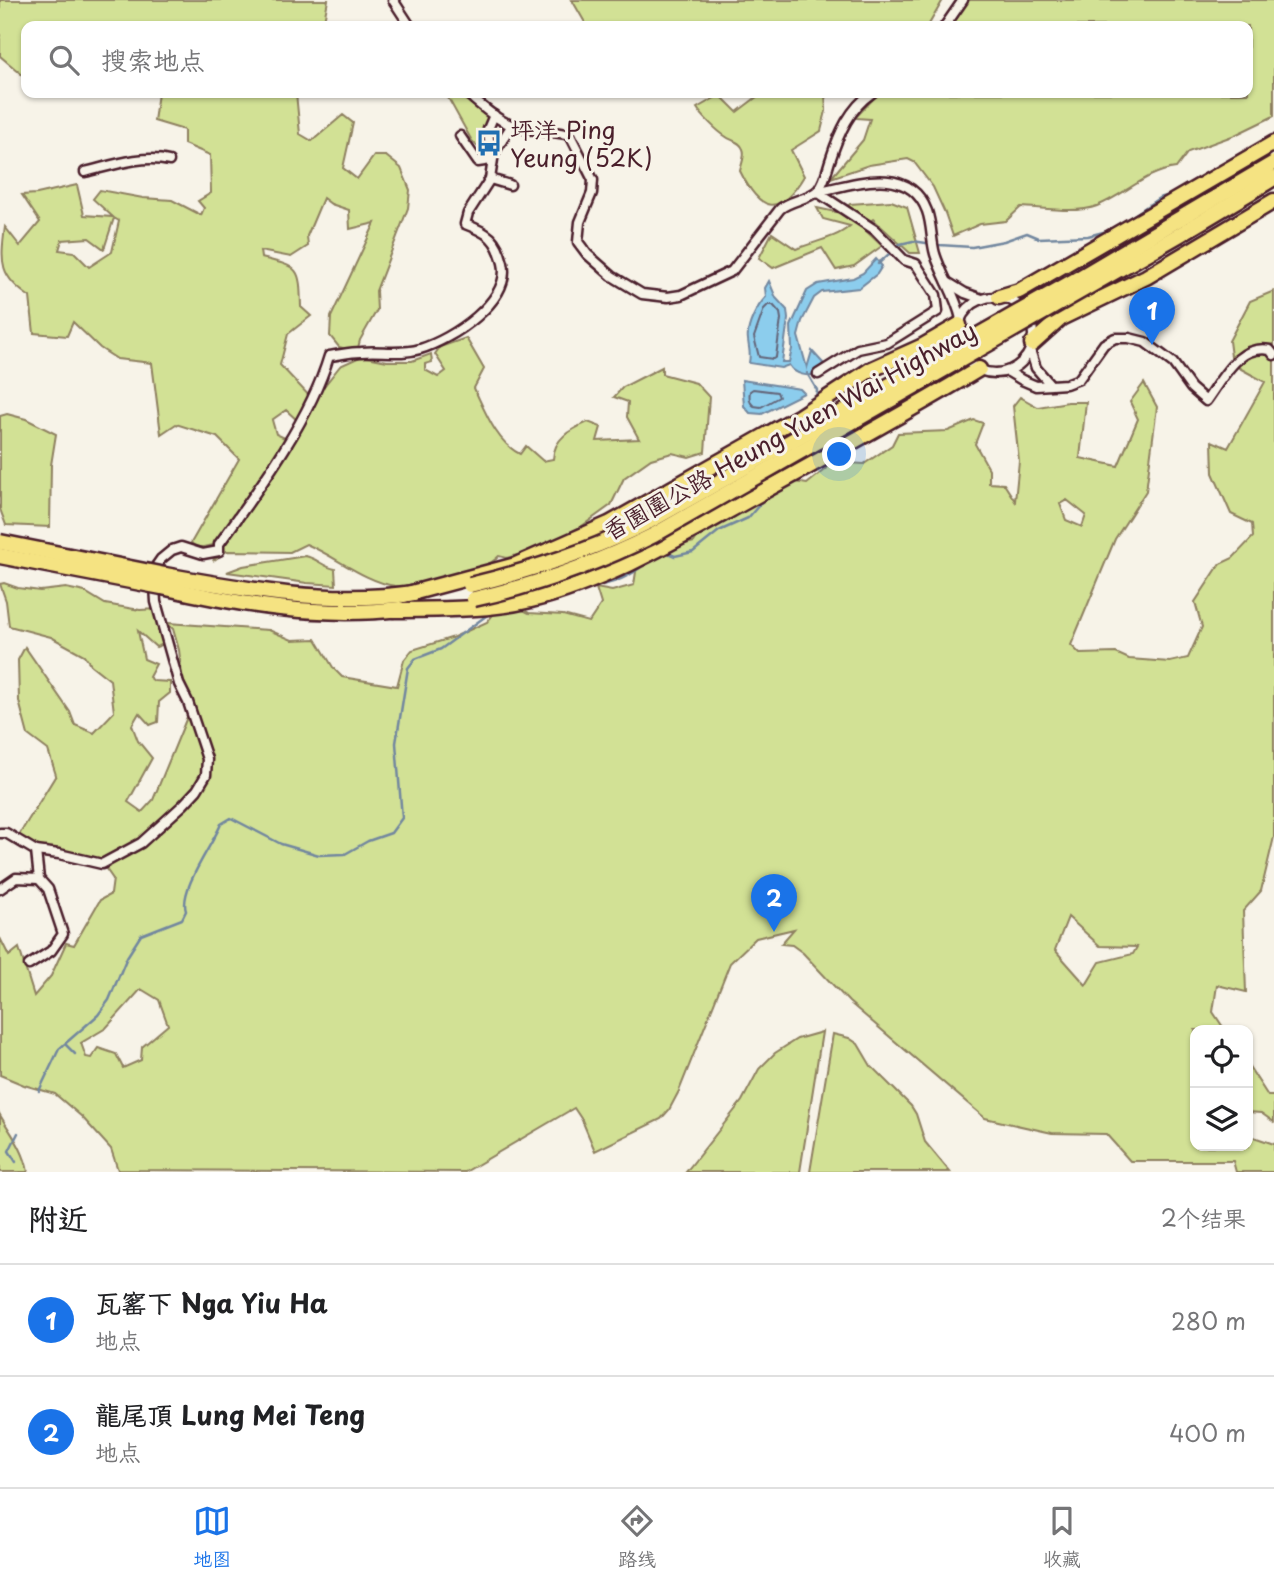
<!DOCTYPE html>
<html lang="zh">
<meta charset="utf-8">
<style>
body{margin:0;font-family:"Playpen Sans","LXGW WenKai TC",sans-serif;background:#f6f6f6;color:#202124}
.controls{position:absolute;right:21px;bottom:21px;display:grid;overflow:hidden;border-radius:14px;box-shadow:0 2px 5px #0004}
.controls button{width:63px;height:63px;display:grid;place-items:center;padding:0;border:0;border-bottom:2px solid #e0e0e0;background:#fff;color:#202124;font:35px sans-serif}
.you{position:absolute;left:840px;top:455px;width:24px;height:24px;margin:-18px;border:5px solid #fff;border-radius:50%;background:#1a73e8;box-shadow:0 0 0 10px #1a73e833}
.badge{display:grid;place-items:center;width:46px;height:46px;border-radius:50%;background:#1a73e8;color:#fff;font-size:23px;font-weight:700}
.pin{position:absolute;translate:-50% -58px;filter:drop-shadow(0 2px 4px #0008)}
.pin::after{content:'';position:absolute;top:37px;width:24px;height:21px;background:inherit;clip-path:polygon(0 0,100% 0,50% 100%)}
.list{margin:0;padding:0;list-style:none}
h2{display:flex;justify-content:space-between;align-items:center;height:91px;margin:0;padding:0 28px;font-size:30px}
h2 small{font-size:23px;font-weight:400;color:#757577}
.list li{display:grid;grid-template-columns:46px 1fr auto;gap:21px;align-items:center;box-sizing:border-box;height:112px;padding:0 28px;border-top:2px solid #e0e0e0}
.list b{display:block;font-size:26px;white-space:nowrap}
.list p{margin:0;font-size:23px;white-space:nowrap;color:#757577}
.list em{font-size:23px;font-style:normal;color:#757577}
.icon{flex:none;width:38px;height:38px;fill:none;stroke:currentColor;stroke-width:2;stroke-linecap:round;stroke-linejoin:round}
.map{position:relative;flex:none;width:1274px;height:1172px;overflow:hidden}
.search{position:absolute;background:#fff;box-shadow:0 2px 5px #0004;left:21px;right:21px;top:21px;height:77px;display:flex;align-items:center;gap:18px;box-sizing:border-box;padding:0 24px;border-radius:14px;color:#757577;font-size:26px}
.sheet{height:315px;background:#fff}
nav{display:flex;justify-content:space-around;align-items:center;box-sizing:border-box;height:98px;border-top:2px solid #e0e0e0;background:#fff;font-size:19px;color:#757577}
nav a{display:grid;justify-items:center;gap:4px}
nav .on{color:#1a73e8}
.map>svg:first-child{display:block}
.green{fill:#d2e195;stroke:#8e8060;stroke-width:2;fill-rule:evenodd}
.water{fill:#8ccded;stroke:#72879f;stroke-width:2}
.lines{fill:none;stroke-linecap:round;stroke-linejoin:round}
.shore{stroke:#646579;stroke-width:2}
.stream{stroke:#72879f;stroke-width:2.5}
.street-casing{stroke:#4a1f2b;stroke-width:13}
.highway-casing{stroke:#4a1f2b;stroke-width:19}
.street{stroke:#f7f3e8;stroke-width:8}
.highway{stroke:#f5e382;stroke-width:14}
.highway-bridge-casing{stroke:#4a1f2b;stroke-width:19;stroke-linecap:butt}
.highway-bridge{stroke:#f5e382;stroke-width:14}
.labels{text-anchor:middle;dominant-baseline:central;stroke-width:6;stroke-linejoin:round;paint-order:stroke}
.poi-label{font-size:24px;fill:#4a1f2b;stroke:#f7f3e8;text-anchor:start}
.street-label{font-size:24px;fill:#4a1f2b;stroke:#f7f3e8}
</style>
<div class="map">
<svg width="1274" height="1172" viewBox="0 0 1274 1172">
<rect width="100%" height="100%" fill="#f7f3e8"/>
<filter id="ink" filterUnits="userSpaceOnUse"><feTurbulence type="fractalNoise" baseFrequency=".0143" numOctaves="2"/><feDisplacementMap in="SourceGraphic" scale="14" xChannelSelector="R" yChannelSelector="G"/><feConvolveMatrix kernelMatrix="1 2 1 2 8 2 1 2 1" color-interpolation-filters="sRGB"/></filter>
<g filter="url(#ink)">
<g class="green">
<path d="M 0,0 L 328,0 L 323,26 L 26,26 L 26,78 L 0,56 Z"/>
<path d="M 572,0 L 943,0 L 928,26 L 587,26 Z"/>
<path d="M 968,0 L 1274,0 L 1274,116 L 1235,135 L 1188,152 L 1176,168 C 1145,172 1125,195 1097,206 C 1077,214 1043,208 1021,207 L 1006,221 L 980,224 L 953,236 L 945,213 L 933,187 L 914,162 L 908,159 L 869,165 L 831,178 L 863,140 L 870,119 L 855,118 L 879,93 L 1248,93 L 1248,26 L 950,26 Z"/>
<path d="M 158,93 L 296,93 L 300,134 L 312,141 L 343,115 L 353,123 L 343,168 L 357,179 L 374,156 L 386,156 L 401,168 L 410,190 L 408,208 L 376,291 L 377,310 L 360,340 L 357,352 L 339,347 L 330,336 L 331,317 L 375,223 L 350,229 L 349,210 L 331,204 L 323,198 L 307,236 L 308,246 L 291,257 L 260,251 L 261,258 C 300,267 300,267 301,307 L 311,316 L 288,334 L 280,365 L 313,400 L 340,366 L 362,356 L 387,361 L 412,361 L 431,354 L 432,362 L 425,364 L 425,370 L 438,377 L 446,371 L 435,354 L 440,347 L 466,338 L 484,369 L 474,388 C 485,411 496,442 520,454 L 526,446 L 543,461 L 553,459 C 554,438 570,430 588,422 L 601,427 L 597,441 L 639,439 L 627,417 L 628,402 L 614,397 L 623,387 L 662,367 L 662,374 L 696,383 L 709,397 L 705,452 L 689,457 L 672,453 L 651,459 L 624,478 L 611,505 L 582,526 L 541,548 L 507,558 L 499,556 C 488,568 469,571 454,575 C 436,580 414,588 395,586 C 364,581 335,556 306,544 L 290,552 L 227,551 L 213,561 L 220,547 L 233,532 L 285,451 L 219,544 L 198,548 L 191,543 L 239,459 L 217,437 L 176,424 L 161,434 L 152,363 L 117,359 L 100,348 L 73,322 L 67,336 L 34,333 L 30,297 C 0,277 0,263 5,227 L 20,246 L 40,222 L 22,195 L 37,194 L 77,185 L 84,215 L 113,217 L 93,199 L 100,190 L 143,198 L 172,200 L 201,215 L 204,208 L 198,201 L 211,193 L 210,155 L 184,144 L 184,130 L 154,121 ZM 114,218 L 119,221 L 112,252 L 89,267 L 74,252 L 59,250 L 62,240 L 89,238 L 104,249 ZM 286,410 L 299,422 L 289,440 L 276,434 L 272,420 Z"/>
<path d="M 448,93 L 455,93 L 464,99 L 466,97 L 488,115 L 485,128 L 485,146 L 483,148 L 479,148 L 472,141 L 447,96 Z"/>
<path d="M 762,93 L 825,93 L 826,111 L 821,131 L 791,150 L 804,176 C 779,218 760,212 740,171 C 741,165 746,155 743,149 C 740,141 731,141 725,136 C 717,131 702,116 697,108 L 720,95 L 737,112 Z"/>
<path d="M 891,201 L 907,207 L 920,253 L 910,253 L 873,219 L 863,228 L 882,246 L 854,266 L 836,270 L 822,248 L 773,268 L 759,258 L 772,233 L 796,249 C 815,241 835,239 850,226 L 823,219 L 817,208 L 840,213 L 850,204 Z"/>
<path d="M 1274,291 L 1274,837 L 1261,891 L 1243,911 L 1246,992 L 1217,985 L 1213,1012 L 1225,1030 L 1195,1030 L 1195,1146 L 1248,1146 L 1248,1135 L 1274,1144 L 1274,1172 L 1236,1172 L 1233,1161 L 1130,1161 L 1106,1134 L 1052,1133 L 985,1118 L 849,1002 L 803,953 L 792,945 L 781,944 L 794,929 L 756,938 L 730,963 L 679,1091 L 669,1110 L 661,1119 L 595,1151 L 582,1120 L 574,1108 L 465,1172 L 118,1170 L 111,1149 L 82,1117 L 55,1094 L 24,1085 L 0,1075 L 0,938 L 9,956 L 19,948 L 34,996 L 51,976 L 66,943 L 74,945 L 100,900 L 111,894 L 113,879 L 99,859 L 29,845 L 19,835 L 56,775 L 48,750 L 28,735 L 19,701 L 18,660 L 25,647 L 70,712 L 75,725 L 94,733 L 114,712 L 110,680 L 91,665 L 84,655 L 51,637 L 9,626 L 6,601 L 0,584 L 4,583 L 18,588 L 40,591 L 66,588 L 85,592 L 105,604 L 140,610 L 156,609 L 164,644 L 156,647 L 138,631 L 144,659 L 156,664 L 149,677 L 154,681 L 170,682 L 170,693 L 159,702 L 158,722 L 150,725 L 139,713 L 132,725 L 138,741 L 152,758 L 128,802 L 142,812 L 153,800 L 187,717 L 179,650 L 173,629 L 167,623 L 269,630 L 292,640 L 316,639 L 334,669 L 342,677 L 397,686 L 404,660 L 412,650 L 454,637 L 487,622 L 507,598 L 509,603 L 529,613 L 563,615 L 589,622 L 601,604 L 596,588 L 612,591 L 634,585 L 637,565 L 676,546 L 694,542 L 700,533 L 735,517 L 752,503 L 795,482 L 807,484 L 834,462 L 864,464 L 892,445 L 898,433 L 948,431 L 974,420 L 983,423 L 975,444 L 989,469 L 989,483 L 1004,484 L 1015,501 L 1019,461 L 1013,406 L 1020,397 L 1038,407 L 1068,402 L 1086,402 L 1080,458 L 1118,466 L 1138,419 L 1130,402 L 1144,383 L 1157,407 L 1146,491 L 1115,539 L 1071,645 L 1080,654 L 1116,653 L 1129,659 L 1170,662 L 1188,658 L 1202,627 L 1195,602 L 1220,564 L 1233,558 L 1253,537 L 1252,524 L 1231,514 L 1213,473 L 1212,441 L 1228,448 L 1265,382 L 1232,364 L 1229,341 L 1250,301 ZM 1067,500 L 1086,515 L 1082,527 L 1066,520 L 1060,504 ZM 1068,917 L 1100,946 L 1137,947 L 1133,954 L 1100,962 L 1086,985 L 1055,950 ZM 141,989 L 159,1000 L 168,1025 L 142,1047 L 141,1060 L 123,1068 L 116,1054 L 98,1048 L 91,1058 L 86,1057 L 81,1043 L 106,1028 Z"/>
<path d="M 7,414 L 26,419 L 56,434 L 51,465 L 50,527 L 6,525 L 0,509 L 0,416 Z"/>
<path d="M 305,556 C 317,558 323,567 335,569 L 336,585 L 307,583 L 227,572 L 243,566 Z"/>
<path d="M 822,1032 L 800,1172 L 686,1172 L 742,1101 L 759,1069 L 775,1053 L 797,1039 Z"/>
<path d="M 833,1034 L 849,1038 L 858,1044 L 871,1066 L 911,1106 L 916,1114 L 925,1142 L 950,1172 L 810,1172 Z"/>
<path d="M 1248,1065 L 1268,1096 L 1274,1096 L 1274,1122 L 1261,1113 L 1248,1112 Z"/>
<path d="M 0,1115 C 11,1134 24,1149 28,1172 L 0,1172 Z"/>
</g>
<g class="water">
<path d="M 876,259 L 882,266 L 877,274 L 859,288 L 822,292 L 814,298 L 802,321 L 798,336 L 807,368 L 812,351 L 823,363 L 818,374 C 808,377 795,375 789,365 L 781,368 L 749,363 C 751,353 749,350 748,340 C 746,327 757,306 766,297 L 765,288 L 769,281 L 776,298 L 787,310 L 788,319 L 782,362 L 789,362 L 792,349 L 791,326 L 807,291 L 818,284 L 853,278 L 863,273 Z"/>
<path d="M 742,380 L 800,389 L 804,393 L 762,414 L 750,413 L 744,406 Z"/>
</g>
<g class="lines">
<g class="shore">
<path d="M 768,305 L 773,305 L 780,313 L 781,319 L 776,357 L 773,359 L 759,357 L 754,337 L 764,309 Z"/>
<path d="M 753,389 L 777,392 L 779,397 L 761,407 L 754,406 C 749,403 749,397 750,391 Z"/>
</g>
<g class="stream">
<path d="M 1119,225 L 1159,198 L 1174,194"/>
<path d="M 878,264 L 900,244 L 913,241 L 939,245 L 972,247 L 1004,241 L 1027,233 L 1039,238 L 1088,236 L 1111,230"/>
<path d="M 807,373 L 817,390 L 816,398"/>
<path d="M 663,551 L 675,556 L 693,552 L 719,531 L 748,518 L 765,498"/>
<path d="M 595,585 C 612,585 633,575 645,563"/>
<path d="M 66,1045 L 75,1054"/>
<path d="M 39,1091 L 59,1049 L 98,1015 L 109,1000 L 127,957 L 141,935 L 182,919 L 186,911 C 179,889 212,846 221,824 L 231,818 L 281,844 L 319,855 L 345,854 L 368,841 L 391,833 L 402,818 L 396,743 L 408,668 L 415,659 L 441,649 L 490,613"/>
<path d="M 16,1162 L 9,1151 L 18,1133"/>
</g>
<g class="street-casing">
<g id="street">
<path d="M 393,0 L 410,26"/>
<path d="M 945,26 L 963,0"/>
<path d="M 466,93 C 482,106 500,124 521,128 C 537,131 554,131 570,135 L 593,180 L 592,193 L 580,222 L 578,242 L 587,254 L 612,276 L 642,294 L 668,297 L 681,295 L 732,271 L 780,209 C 790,200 811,199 819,189 C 826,179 827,169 831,158 C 839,133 850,108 872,93"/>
<path d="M 460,136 L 478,162 L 491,160 L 488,129 L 494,115"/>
<path d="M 85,172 C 110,166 143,154 169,161"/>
<path d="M 490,179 L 510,185"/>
<path d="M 817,192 L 875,230 L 904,260 L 916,264 L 936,295 L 938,311 L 887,343 L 858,349 L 818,374"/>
<path d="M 817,192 C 853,184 909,163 927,211 C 932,225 931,240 935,254 C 942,276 956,296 961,319"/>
<path d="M 947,282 L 965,293 L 982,299"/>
<circle cx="995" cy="335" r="38"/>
<path d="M 1030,350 L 1036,368 L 1049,383"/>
<path d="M 1007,371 L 1022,380 L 1036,386 L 1066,384 L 1079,379 L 1104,344 L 1115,338 L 1129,338 L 1145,342 L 1173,363 L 1191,388 L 1206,401 C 1223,378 1238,344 1270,350 L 1274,355"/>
<path d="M 0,833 L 6,833 L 36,851 L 59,854 L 102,864 L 141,843 L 183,805 L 197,790 L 206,775 L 207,759 L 188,702 L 179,684 L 156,602 L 154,569 L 161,559 L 172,550 L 181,547 L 203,554 L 219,551 L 219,544 C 258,490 310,420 329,356 C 339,355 350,352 361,352 C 380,350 401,355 420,349 C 451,340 512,301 503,263 C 497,239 489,233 465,224 L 468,213 L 490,179 L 494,153 L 512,125"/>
<path d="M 0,889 L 16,878 L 39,879"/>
<path d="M 29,965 L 51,951 L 63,934 L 48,889 L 39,879 L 36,851"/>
</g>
</g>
<g class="highway-casing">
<g id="highway">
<path d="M 999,297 L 1019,291 L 1274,143"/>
<path d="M 1032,344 L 1061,318 L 1146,277 L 1274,201"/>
<path d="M 165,575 C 247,590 330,605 414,593"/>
<path d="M 162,587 C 240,605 320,618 400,609"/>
<path d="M 404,595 L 516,565 L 609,524 L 800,416 L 870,370 L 921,347 L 959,325"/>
<path d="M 393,610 C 439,609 486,611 531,600 C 612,580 684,535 757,495 C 831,454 906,413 979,369"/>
</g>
</g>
<use href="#street" class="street"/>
<use href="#highway" class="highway"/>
<g class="highway-bridge-casing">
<g id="highway-bridge">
<path d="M 0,542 L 165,575"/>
<path d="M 0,556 L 162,587"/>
<path d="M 470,585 C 533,570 593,550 650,521 L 1079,278 L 1274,163"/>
<path d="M 474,599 C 537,585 596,564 654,535 L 1179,235 L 1274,178"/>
</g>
</g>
<use href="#highway-bridge" class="highway-bridge"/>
</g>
</g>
<defs>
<g id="bus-bare" transform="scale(2.1)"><path d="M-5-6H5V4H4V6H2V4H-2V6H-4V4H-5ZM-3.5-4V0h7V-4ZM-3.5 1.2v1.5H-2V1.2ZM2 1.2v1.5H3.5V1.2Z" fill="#1f6fb2" stroke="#f7f3e8" stroke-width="2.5" paint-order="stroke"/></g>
</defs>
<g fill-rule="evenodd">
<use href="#bus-bare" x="489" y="143"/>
</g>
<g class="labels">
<g class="poi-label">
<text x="510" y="129">坪洋 Ping<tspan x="510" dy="28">Yeung (52K)</tspan></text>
</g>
<g class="street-label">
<text transform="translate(789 430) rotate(-29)">香園圍公路 Heung Yuen Wai Highway</text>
</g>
</g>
</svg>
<div class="controls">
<button><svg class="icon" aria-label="locate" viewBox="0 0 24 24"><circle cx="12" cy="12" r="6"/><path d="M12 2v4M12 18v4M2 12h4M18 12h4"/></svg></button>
<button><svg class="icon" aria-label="layers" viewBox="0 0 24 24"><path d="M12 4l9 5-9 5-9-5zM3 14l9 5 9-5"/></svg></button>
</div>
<div class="you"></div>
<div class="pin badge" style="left:1152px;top:345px">1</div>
<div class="pin badge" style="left:774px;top:932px">2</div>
<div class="search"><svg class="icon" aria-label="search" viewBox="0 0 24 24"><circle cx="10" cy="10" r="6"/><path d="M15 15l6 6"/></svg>搜索地点</div>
</div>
<section class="sheet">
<h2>附近<small>2个结果</small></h2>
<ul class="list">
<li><span class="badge">1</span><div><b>瓦窰下 Nga Yiu Ha</b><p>地点</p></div><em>280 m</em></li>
<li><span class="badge">2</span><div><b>龍尾頂 Lung Mei Teng</b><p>地点</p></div><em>400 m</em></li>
</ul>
</section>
<nav>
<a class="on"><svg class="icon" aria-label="map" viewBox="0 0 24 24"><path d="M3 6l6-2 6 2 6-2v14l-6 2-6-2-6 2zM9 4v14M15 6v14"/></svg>地图</a>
<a><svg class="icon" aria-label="directions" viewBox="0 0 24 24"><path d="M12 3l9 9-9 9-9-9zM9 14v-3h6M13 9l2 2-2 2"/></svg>路线</a>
<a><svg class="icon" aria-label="saved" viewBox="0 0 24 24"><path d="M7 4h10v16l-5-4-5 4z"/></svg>收藏</a>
</nav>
